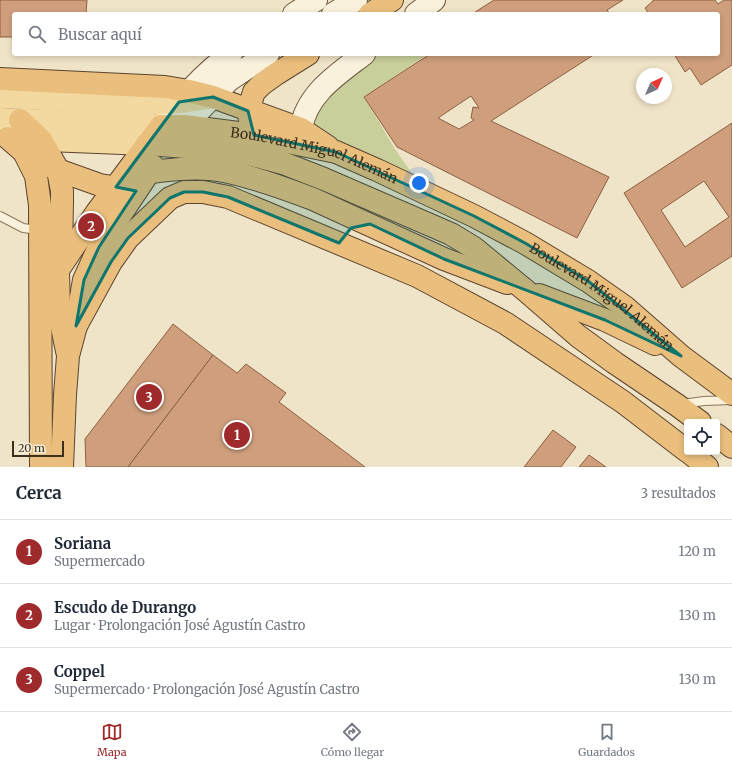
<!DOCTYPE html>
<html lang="es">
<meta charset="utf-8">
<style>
body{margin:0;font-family:Merriweather,serif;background:#f6f6f7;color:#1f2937}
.controls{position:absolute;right:12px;bottom:12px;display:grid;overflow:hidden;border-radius:4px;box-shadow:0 2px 6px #0003}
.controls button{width:36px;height:36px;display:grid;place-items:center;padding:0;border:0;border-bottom:1px solid #e0e1e3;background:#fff;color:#1f2937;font:20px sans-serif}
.compass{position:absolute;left:636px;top:68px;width:36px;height:36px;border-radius:50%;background:#fff;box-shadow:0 2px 6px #0003;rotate:45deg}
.scale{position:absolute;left:12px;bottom:10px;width:52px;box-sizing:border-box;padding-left:4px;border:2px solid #3d2e20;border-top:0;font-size:11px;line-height:14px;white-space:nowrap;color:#3d2e20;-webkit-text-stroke:3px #f7eed8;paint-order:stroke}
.you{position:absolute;left:419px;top:183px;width:14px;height:14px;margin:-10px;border:3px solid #fff;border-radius:50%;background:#1a73e8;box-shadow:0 0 0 6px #1a73e833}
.badge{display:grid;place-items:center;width:26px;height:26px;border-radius:50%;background:#9e2a2b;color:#fff;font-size:13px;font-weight:700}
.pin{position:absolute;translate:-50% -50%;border:2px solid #fff;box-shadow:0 1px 4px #0006}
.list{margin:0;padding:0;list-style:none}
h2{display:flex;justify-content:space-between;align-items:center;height:52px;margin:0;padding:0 16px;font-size:17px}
h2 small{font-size:13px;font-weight:400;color:#747a83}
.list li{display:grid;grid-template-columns:26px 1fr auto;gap:12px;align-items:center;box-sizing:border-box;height:64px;padding:0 16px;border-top:1px solid #e0e1e3}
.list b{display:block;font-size:15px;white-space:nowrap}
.list p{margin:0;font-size:13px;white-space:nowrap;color:#747a83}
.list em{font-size:13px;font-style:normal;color:#747a83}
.icon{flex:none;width:22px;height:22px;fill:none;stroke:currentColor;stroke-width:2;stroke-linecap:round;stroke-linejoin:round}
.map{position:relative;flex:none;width:732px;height:467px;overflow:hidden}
.search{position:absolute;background:#fff;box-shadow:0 2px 6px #0003;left:12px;right:12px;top:12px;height:44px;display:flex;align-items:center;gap:10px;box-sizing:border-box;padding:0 14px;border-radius:4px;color:#747a83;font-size:15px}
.sheet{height:244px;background:#fff}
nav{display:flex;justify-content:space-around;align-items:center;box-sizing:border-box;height:56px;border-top:1px solid #e0e1e3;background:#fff;font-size:11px;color:#747a83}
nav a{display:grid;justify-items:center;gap:2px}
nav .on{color:#9e2a2b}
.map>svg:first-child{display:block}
.green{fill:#c9cf9b}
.building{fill:#cf9f7d;stroke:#8d5f41;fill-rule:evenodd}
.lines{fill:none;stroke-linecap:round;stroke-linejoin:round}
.service-casing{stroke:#8d765c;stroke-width:10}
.secondary-casing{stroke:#6f573f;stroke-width:24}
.primary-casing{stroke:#5b4430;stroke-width:24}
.trunk-casing{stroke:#5b4430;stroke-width:24}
.service{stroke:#faf1dc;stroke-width:8}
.secondary{stroke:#faf1dc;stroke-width:22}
.primary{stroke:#f3d9a0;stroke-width:22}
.trunk{stroke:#eabe7c;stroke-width:22}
.marked{fill:#0f766e;fill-opacity:0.2;stroke:#0f766e;stroke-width:3;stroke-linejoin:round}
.labels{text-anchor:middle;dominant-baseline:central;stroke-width:4;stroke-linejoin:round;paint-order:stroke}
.street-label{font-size:14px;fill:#3d2e20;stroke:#f7eed8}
</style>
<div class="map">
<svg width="732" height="467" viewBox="0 0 732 467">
<rect width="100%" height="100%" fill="#f0e4c8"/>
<path class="green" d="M 367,54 L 428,54 L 364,97 L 395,149 L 411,172 L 385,171 L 305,128 L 312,104 Z"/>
<g class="building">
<path d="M 0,0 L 87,0 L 86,14 L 14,14 L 14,37 L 0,37 Z"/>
<path d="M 494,0 L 623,0 L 607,10 L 610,14 L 472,14 Z"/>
<path d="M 653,0 L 715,0 L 718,4 L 724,0 L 732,0 L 732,65 L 701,85 L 690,68 L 685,72 L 674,54 L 718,54 L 718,14 L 649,14 L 645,8 L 653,1 Z"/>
<path d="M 430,54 L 595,54 L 491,121 L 609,177 L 577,238 L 397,147 L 364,97 ZM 471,96 L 479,108 L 473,107 L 471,118 L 474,120 L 459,129 L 438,118 Z"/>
<path d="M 732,123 L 732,256 L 682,288 L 624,193 ZM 704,181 L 729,217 L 685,247 L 661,210 Z"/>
<path d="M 173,324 L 213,355 L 128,467 L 86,467 L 85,439 Z"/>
<path d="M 213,355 L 237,373 L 246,364 L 286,393 L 279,402 L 365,467 L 128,467 Z"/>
<path d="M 553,430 L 576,447 L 561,467 L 524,467 Z"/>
<path d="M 589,455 L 606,467 L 579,467 Z"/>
</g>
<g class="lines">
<g class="service-casing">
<g id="service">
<path d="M 0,216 L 23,228 L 39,230"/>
<path d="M 682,404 L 704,401 L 732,400"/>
</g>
</g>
<g class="secondary-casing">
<g id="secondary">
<path d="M 294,14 L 316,0"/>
<path d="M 333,14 L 356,0"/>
<path d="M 416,14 L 434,0"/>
<path d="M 161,126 C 182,99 203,73 231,54"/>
<path d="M 184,126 L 229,80 L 268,54"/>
<path d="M 301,129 C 306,94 338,74 364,54"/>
</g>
</g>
<g class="primary-casing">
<g id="primary">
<path d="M 0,97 L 152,104 L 179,102 L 213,97"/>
<path d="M 0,119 L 139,124 L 161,126"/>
<path d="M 23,139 L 147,144"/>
</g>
</g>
<g class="trunk-casing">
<g id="trunk">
<path d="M 370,14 L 392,0"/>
<path d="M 0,79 L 165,87 L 189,91 L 213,97 L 301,129 L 328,147"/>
<path d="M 20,120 L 41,140 L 58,170 L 62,191 L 62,203 L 61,248 L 58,270 L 59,312 L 67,351"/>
<path d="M 251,124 L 248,111 L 254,92 L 262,84 L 276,74 L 308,54"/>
<path d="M 8,138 L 24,152 L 58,170 L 100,185 L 129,190"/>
<path d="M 147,144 L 226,150 L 256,156 L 283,163 L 324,179 L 451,234 L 474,248 L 525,290 L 578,336 L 615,363 L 677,405 L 700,422"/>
<path d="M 24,152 L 36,176 L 40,205 L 41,467"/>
<path d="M 124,177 C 153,171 181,167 210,169 C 241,172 284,188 313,199 L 444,259 L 507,283"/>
<path d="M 539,295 L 605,320 L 655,344"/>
<path id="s1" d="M 41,305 L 58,270 L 97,212 L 161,126 L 184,126 L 254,135 L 336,152 L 377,170 L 474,216 L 525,243 L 588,281 L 625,307 L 681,356 L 732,394"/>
<path d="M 76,326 L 111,262 L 128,238 L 170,198 L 184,192 L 203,192 L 228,197 L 417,276 L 505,323 L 623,402 L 687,451"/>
<path d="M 717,435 L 732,447"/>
<path d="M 689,452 L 707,467"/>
<path d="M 62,467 L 65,395 L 68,356 L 76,326 L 84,280 L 99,247 L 153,166"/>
</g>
</g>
<use href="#service" class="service"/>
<use href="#secondary" class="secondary"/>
<use href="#primary" class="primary"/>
<use href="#trunk" class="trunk"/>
</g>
<path class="marked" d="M 213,97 L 248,111 L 254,135 L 336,152 L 474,216 L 525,243 L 588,281 L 681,356 L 605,320 L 444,259 L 370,224 L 351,228 L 339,243 L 228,197 L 203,192 L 184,192 L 170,198 L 128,238 L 111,262 L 76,326 L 84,280 L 99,247 L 136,191 L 116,187 L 179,102 Z"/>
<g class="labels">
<g class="street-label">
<text stroke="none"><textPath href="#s1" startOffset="373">Boulevard Miguel Alemán</textPath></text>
<text stroke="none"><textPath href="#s1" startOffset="697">Boulevard Miguel Alemán</textPath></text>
</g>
</g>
</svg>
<div class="controls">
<button><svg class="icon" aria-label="locate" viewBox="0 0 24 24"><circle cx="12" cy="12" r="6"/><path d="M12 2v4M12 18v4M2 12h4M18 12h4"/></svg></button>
</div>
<svg class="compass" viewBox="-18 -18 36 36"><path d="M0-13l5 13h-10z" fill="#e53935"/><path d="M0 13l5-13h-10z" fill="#747a83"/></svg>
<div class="scale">20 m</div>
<div class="you"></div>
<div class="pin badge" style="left:237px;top:435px">1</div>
<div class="pin badge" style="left:91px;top:226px">2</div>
<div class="pin badge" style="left:149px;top:397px">3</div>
<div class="search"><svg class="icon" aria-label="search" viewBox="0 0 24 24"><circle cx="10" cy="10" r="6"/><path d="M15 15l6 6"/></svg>Buscar aquí</div>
</div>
<section class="sheet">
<h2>Cerca<small>3 resultados</small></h2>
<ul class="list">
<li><span class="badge">1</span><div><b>Soriana</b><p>Supermercado</p></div><em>120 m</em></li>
<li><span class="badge">2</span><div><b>Escudo de Durango</b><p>Lugar · Prolongación José Agustín Castro</p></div><em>130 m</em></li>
<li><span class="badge">3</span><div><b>Coppel</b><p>Supermercado · Prolongación José Agustín Castro</p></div><em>130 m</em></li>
</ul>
</section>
<nav>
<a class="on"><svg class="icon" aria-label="map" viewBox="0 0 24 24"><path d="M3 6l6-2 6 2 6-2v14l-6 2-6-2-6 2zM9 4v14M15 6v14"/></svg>Mapa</a>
<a><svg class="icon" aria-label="directions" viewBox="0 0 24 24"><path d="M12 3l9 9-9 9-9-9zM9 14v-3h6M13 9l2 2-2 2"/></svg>Cómo llegar</a>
<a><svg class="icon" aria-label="saved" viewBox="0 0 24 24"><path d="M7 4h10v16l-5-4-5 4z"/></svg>Guardados</a>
</nav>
